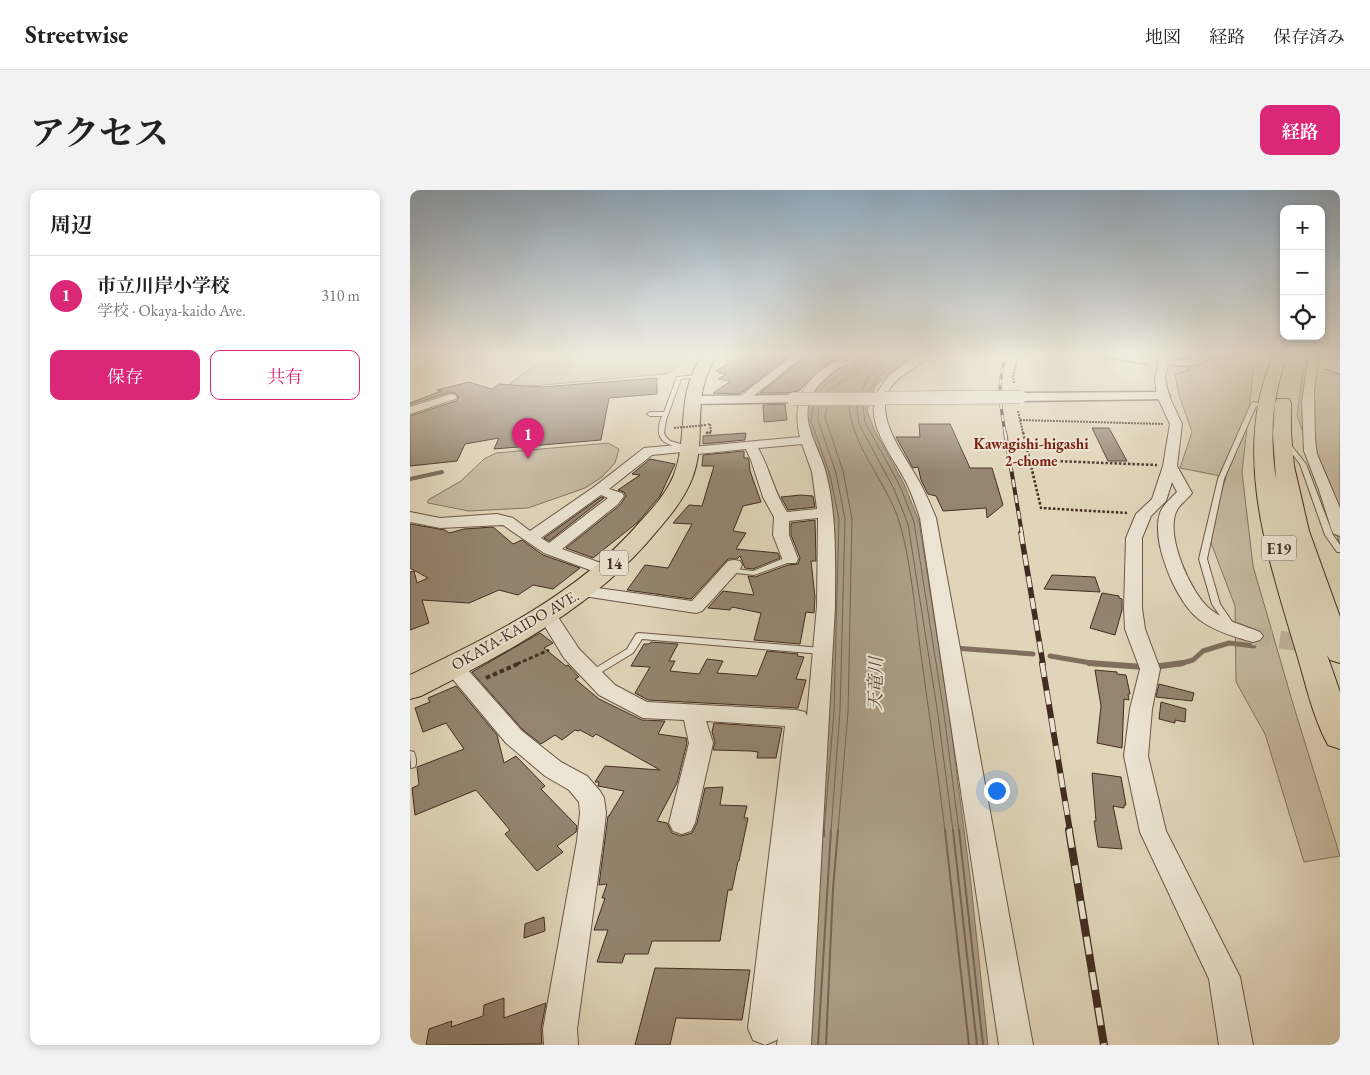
<!DOCTYPE html>
<html lang="ja">
<meta charset="utf-8">
<style>
body{margin:0;font-family:"EB Garamond","Noto Serif JP",serif;background:#f2f2f2;color:#222}
.controls{position:absolute;right:15px;top:15px;display:grid;overflow:hidden;border-radius:10px;box-shadow:0 2px 8px #0003}
.controls button{width:45px;height:45px;display:grid;place-items:center;padding:0;border:0;border-bottom:1px solid #e0e0e0;background:#fff;color:#222;font:25px sans-serif}
.you{position:absolute;left:586px;top:600px;width:18px;height:18px;margin:-12px;border:4px solid #fff;border-radius:50%;background:#1a73e8;box-shadow:0 0 0 8px #1a73e833}
.badge{display:grid;place-items:center;width:32px;height:32px;border-radius:50%;background:#db2777;color:#fff;font-size:16px;font-weight:700}
.pin{position:absolute;translate:-50% -41px;filter:drop-shadow(0 1px 2px #0008)}
.pin::after{content:'';position:absolute;top:26px;width:18px;height:15px;background:inherit;clip-path:polygon(0 0,100% 0,50% 100%)}
.list{margin:0;padding:0;list-style:none}
h2{display:flex;justify-content:space-between;align-items:center;height:65px;margin:0;padding:0 20px;font-size:21px}
h2 small{font-size:16px;font-weight:400;color:#767676}
.list li{display:grid;grid-template-columns:32px 1fr auto;gap:15px;align-items:center;box-sizing:border-box;height:80px;padding:0 20px;border-top:1px solid #e0e0e0}
.list b{display:block;font-size:19px;white-space:nowrap}
.list p{margin:0;font-size:16px;white-space:nowrap;color:#767676}
.list em{font-size:16px;font-style:normal;color:#767676}
.actions{display:flex;gap:10px;padding:15px 20px}
.actions a{flex:1;padding:11px 0;border:1px solid #db2777;border-radius:10px;text-align:center;font-size:18px;color:#db2777}
.actions .main{background:#db2777;color:#fff}
.icon{flex:none;width:28px;height:28px;fill:none;stroke:currentColor;stroke-width:2;stroke-linecap:round;stroke-linejoin:round}
.map{position:relative;flex:none;width:930px;height:855px;overflow:hidden;border-radius:10px}
header{display:flex;align-items:center;gap:30px;box-sizing:border-box;height:70px;padding:0 25px;background:#fff;border-bottom:1px solid #e0e0e0}
header strong{font-size:24px}
nav{display:flex;gap:28px;margin-inline-start:auto;font-size:18px}
.intro{display:flex;align-items:center;justify-content:space-between;box-sizing:border-box;height:120px;padding:0 30px}
h1{margin:0;font-size:35px}
.button{padding:12px 22px;border-radius:10px;background:#db2777;color:#fff;font-size:18px;font-weight:700}
main{display:flex;gap:30px;padding:0 30px}
aside{flex:1;background:#fff;border-radius:10px;box-shadow:0 2px 8px #0003}
.map>svg:first-child{display:block}
.green{fill:#c5b89f;stroke:#847260}
.water{fill:#aa9c85;stroke:#806f5d}
.lines{fill:none;stroke-linecap:round;stroke-linejoin:round}
.shore-far1{stroke:#766453;stroke-width:1}
.shore{stroke:#766453;stroke-width:2}
.stream-far2{stroke:#806f5d;stroke-width:4}
.stream-far1{stroke:#806f5d;stroke-width:5}
.stream{stroke:#806f5d;stroke-width:6}
.river{fill:#aa9c85;fill-rule:evenodd}
.building{fill:#948470;stroke:#422c21}
.minor-tunnel{stroke:#c0b39b;stroke-width:18;stroke-dasharray:18 9;stroke-linecap:butt}
.service-casing{stroke:#6a5647;stroke-width:2}
.minor-casing{stroke:#6a5647;stroke-width:2}
.tertiary-casing{stroke:#6a5647;stroke-width:3}
.primary-casing{stroke:#422c21;stroke-width:2}
.motorway-casing{stroke:#422c21;stroke-width:2}
.path-far3{stroke:#422c21;stroke-width:2;stroke-dasharray:2 1;stroke-linecap:butt}
.path-far2{stroke:#422c21;stroke-width:2.5;stroke-dasharray:2.5 2;stroke-linecap:butt}
.path-far1{stroke:#422c21;stroke-width:3;stroke-dasharray:4 2.5;stroke-linecap:butt}
.path{stroke:#422c21;stroke-width:4;stroke-dasharray:4.5 3;stroke-linecap:butt}
.service{fill:#ebe4d2;fill-rule:evenodd}
.minor{fill:#ebe4d2;fill-rule:evenodd}
.tertiary{fill:#ebe4d2;fill-rule:evenodd}
.primary{fill:#e0d5b9;fill-rule:evenodd}
.motorway{fill:#e0d5b9;fill-rule:evenodd}
.rail-far4-casing{stroke:#422c21;stroke-width:3}
.rail-far3-casing{stroke:#422c21;stroke-width:4}
.rail-far2-casing{stroke:#422c21;stroke-width:5.5}
.rail-far1-casing{stroke:#422c21;stroke-width:6}
.rail-casing{stroke:#422c21;stroke-width:8}
.rail-far4{stroke:#ebe4d2;stroke-width:2;stroke-dasharray:6;stroke-linecap:butt}
.rail-far3{stroke:#ebe4d2;stroke-width:2.5;stroke-dasharray:8;stroke-linecap:butt}
.rail-far2{stroke:#ebe4d2;stroke-width:4;stroke-dasharray:11;stroke-linecap:butt}
.rail-far1{stroke:#ebe4d2;stroke-width:4.5;stroke-dasharray:14;stroke-linecap:butt}
.rail{stroke:#ebe4d2;stroke-width:5.5;stroke-dasharray:18;stroke-linecap:butt}
.tertiary-bridge-casing{stroke:#6a5647;stroke-width:14;stroke-linecap:butt}
.path-bridge{stroke:#422c21;stroke-width:2;stroke-dasharray:2 1;stroke-linecap:butt}
.tertiary-bridge{stroke:#ebe4d2;stroke-width:13}
.labels{text-anchor:middle;dominant-baseline:central;stroke-width:4;stroke-linejoin:round;paint-order:stroke}
.far-neighbourhood-label{font-size:15px;font-weight:bold;fill:#7a1f14;stroke:#ebe4d2}
.shield{fill:#ebe4d2;stroke:#756356;stroke-width:1}
.shield-label{font-size:15px;font-weight:bold;fill:#422c21}
.street-label{font-size:16px;fill:#422c21;stroke:#ebe4d2}
.water-label{font-size:18px;font-style:italic;fill:#5c483a;stroke:#ebe4d2}
</style>
<header>
<strong>Streetwise</strong>
<nav><a>地図</a><a>経路</a><a>保存済み</a></nav>
</header>
<div class="intro"><h1>アクセス</h1><a class="button">経路</a></div>
<main>
<aside>
<h2>周辺<small></small></h2>
<ul class="list">
<li><span class="badge">1</span><div><b>市立川岸小学校</b><p>学校 · Okaya-kaido Ave.</p></div><em>310 m</em></li>
</ul>
<div class="actions"><a class="main">保存</a><a>共有</a></div>
</aside>
<div class="map">
<svg width="930" height="855" viewBox="0 0 930 855">
<rect width="100%" height="100%" fill="#e0d5b9"/>
<filter id="stains"><feTurbulence type="fractalNoise" baseFrequency=".004" numOctaves="4"/><feColorMatrix values="0 0 0 0 .2 0 0 0 0 .09 0 0 0 0 .02 0 0 0 .5 -.17"/></filter>
<radialGradient id="worn" r=".72"><stop offset=".6" stop-color="#630" stop-opacity="0"/><stop offset="1" stop-color="#630" stop-opacity=".3"/></radialGradient>
<g class="green">
<path d="M 140,164 L 272,164 C 270,176 267,180 256,184 L 100,198 L 101,193 Z"/>
<path d="M 814,164 L 832,166 L 844,176 L 832,282 L 843,376 L 883,514 L 930,666 L 894,672 L 855,544 L 826,492 L 825,416 L 798,345 L 816,287 L 770,278 L 782,242 L 769,205 L 765,184 L 779,180 L 775,174 L 777,168 Z"/>
<path d="M 893,179 L 930,185 L 930,355 L 887,225 Z"/>
<path d="M 198,253 L 209,259 L 205,273 L 192,287 L 175,298 L 118,318 L 59,321 L 18,313 L 18,310 L 51,291 L 74,269 L 86,263 Z"/>
</g>
<path class="water" d="M 453,164 L 508,164 L 480,183 L 465,197 L 457,220 L 464,239 L 494,294 L 509,331 L 539,523 L 561,694 L 578,855 L 397,855 L 419,521 L 424,329 L 415,286 L 396,232 L 398,214 L 404,199 L 417,186 Z"/>
<g class="lines">
<g class="shore-far1">
<path d="M 409,201 L 421,190 L 452,170 L 455,165"/>
<path d="M 418,201 C 432,190 455,182 461,164"/>
<path d="M 452,201 L 457,189 L 488,164"/>
<path d="M 459,201 L 470,185 L 499,164"/>
<path d="M 403,217 L 401,231 L 420,285 L 429,329 L 424,521 L 414,641"/>
<path d="M 409,217 L 408,230 L 426,283 L 435,329 L 430,521 L 421,641"/>
<path d="M 417,217 L 415,228 L 433,281 L 442,329 L 438,522 L 428,641"/>
<path d="M 439,217 C 444,262 480,295 491,338 C 502,379 505,423 511,465 C 519,524 528,582 535,641"/>
<path d="M 447,217 L 449,234 L 484,299 L 498,334 L 528,525 L 543,641"/>
<path d="M 453,217 L 455,232 L 490,296 L 504,332 L 534,524 L 549,641"/>
</g>
<g class="shore">
<path d="M 535,640 L 559,855"/>
<path d="M 543,640 L 567,855"/>
<path d="M 549,640 L 573,855"/>
<path d="M 414,646 L 414,640"/>
<path d="M 408,855 L 421,640"/>
<path d="M 416,855 L 423,699 L 428,640"/>
</g>
<path class="stream-far2" d="M 0,289 L 32,282"/>
<g class="stream-far1">
<path d="M 544,458 L 623,464"/>
<path d="M 640,466 L 687,474"/>
<path d="M 769,474 L 783,470 L 793,461 L 819,453 L 844,456"/>
</g>
<g class="stream">
<path d="M 679,473 L 734,477"/>
<path d="M 743,477 L 773,473"/>
</g>
<path class="river" d="M 920,164 L 930,164 L 930,170 L 922,167 Z"/>
</g>
<g class="building">
<path d="M 332,164 L 382,164 L 334,201 L 328,204 L 303,203 L 321,191 L 308,189 L 316,184 L 308,183 L 311,181 L 306,181 Z"/>
<path d="M 398,164 L 438,164 L 410,179 L 389,201 L 377,203 L 350,203 Z"/>
<path d="M 247,188 L 247,204 L 199,208 L 191,250 L 84,259 L 89,248 L 55,254 L 47,271 L 0,276 L 0,226 L 46,211 L 49,207 L 45,203 L 40,202 L 0,215 L 0,213 L 31,201 L 27,200 L 59,192 L 82,199 L 89,194 L 132,197 Z"/>
<path d="M 375,214 L 377,230 L 354,232 L 353,215 Z"/>
<path d="M 509,234 L 540,234 L 560,278 L 582,278 L 593,315 L 577,328 L 576,318 L 533,321 L 526,306 L 518,304 L 511,290 L 508,277 L 503,278 L 486,247 L 510,247 Z"/>
<path d="M 682,238 L 699,238 L 717,271 L 698,271 Z"/>
<path d="M 336,243 L 335,250 L 293,254 L 293,246 Z"/>
<path d="M 334,261 L 334,268 L 338,268 L 339,271 L 340,281 L 351,312 L 333,316 L 323,341 L 336,343 L 326,359 L 368,363 L 370,368 L 343,379 L 335,378 L 330,366 L 327,369 L 318,369 L 281,409 L 217,400 L 235,375 L 258,378 L 282,334 L 263,333 L 279,315 L 292,316 L 304,276 L 292,276 L 293,265 Z"/>
<path d="M 240,269 L 265,274 L 250,306 L 228,332 L 183,368 L 156,358 L 210,315 L 216,306 L 214,302 L 208,300 L 230,285 L 222,284 Z"/>
<path d="M 391,305 L 403,306 L 405,317 L 378,320 L 371,307 Z"/>
<path d="M 191,307 L 194,308 L 139,351 L 134,348 Z"/>
<path d="M 405,330 L 406,371 L 401,371 L 405,407 L 404,423 L 396,422 L 390,454 L 344,450 L 351,423 L 322,417 L 320,420 L 298,418 L 313,401 L 344,405 L 338,386 L 345,387 L 378,375 L 388,374 L 390,368 L 381,345 L 381,333 Z"/>
<path d="M 0,334 L 35,340 L 39,343 L 54,339 L 83,337 L 103,354 L 112,350 L 133,365 L 170,378 L 143,399 L 123,395 L 108,405 L 89,400 L 59,413 L 12,410 L 19,433 L 0,440 L 0,382 L 4,381 L 7,393 L 18,388 L 0,378 Z"/>
<path d="M 642,385 L 685,387 L 690,402 L 634,399 Z"/>
<path d="M 692,403 L 709,406 L 709,408 L 712,409 L 712,420 L 705,445 L 680,438 Z"/>
<path d="M 130,443 L 143,453 L 134,458 L 156,476 L 158,475 L 169,487 L 165,489 L 189,509 L 232,530 L 255,531 L 248,544 L 276,548 L 277,553 L 267,593 L 247,631 L 257,633 L 262,643 L 271,646 L 282,643 L 287,633 L 295,598 L 313,597 L 310,615 L 337,616 L 334,628 L 338,628 L 329,671 L 328,671 L 322,700 L 318,700 L 310,751 L 242,751 L 238,764 L 215,764 L 212,773 L 187,772 L 198,740 L 184,740 L 195,708 L 192,708 L 197,694 L 189,695 L 198,626 L 199,626 L 214,601 L 188,596 L 189,592 L 185,592 L 195,576 L 250,580 L 186,544 L 183,547 L 170,540 L 168,541 L 165,540 L 152,550 L 145,545 L 131,554 L 113,540 L 62,482 Z"/>
<path d="M 241,452 L 268,454 L 259,471 L 265,471 L 260,481 L 289,484 L 297,469 L 313,471 L 307,483 L 347,486 L 357,461 L 388,464 L 387,466 L 394,467 L 386,489 L 396,490 L 388,518 L 238,510 L 225,503 L 240,477 L 221,476 L 234,454 L 239,454 Z"/>
<path d="M 685,480 L 707,482 L 707,484 L 716,485 L 720,504 L 718,504 L 719,510 L 714,509 L 712,558 L 687,553 L 691,516 Z"/>
<path d="M 749,494 L 784,503 L 782,511 L 746,507 Z"/>
<path d="M 46,496 L 87,545 L 94,573 L 106,566 L 135,596 L 131,599 L 167,636 L 166,642 L 147,656 L 153,662 L 127,681 L 95,644 L 100,640 L 66,600 L 5,625 L 2,598 L 9,595 L 7,577 L 54,559 L 36,533 L 13,542 L 5,518 L 20,512 L 18,508 Z"/>
<path d="M 751,512 L 776,519 L 775,532 L 765,530 L 765,533 L 749,529 Z"/>
<path d="M 304,533 L 372,538 L 366,568 L 347,568 L 348,562 L 341,561 L 303,560 L 305,552 L 302,542 Z"/>
<path d="M 682,583 L 711,587 L 716,615 L 714,615 L 714,618 L 703,616 L 712,659 L 688,657 L 684,631 L 686,631 Z"/>
<path d="M 134,727 L 135,741 L 114,748 L 115,734 Z"/>
<path d="M 245,778 L 340,780 L 332,830 L 266,828 L 260,855 L 225,855 Z"/>
<path d="M 94,808 L 94,828 L 136,813 L 131,839 L 132,854 L 16,855 L 19,839 L 42,831 L 41,837 L 73,826 L 74,815 Z"/>
</g>
<g class="lines">
<path class="minor-tunnel" d="M 843,446 L 930,458"/>
<g class="service-casing">
<g id="service">
<path d="M 287,185 L 289,186 L 289,187 L 271,189 L 256,230 L 254,243 L 256,247 L 260,251 L 278,256 L 275,258 C 253,255 243,249 252,226 L 240,226 L 237,224 L 240,222 L 254,222 L 267,187 Z"/>
<path d="M 844,212 L 859,216 L 856,218 L 846,216 L 814,289 L 797,369 L 810,414 L 825,436 L 821,439 L 818,438 L 802,414 L 789,369 L 808,289 L 841,214 Z"/>
<path d="M 873,250 L 877,250 L 896,274 L 923,345 L 930,355 L 930,362 L 927,362 L 915,345 L 890,274 L 873,252 Z"/>
<path d="M 377,367 L 383,367 L 384,369 L 383,371 L 344,385 L 318,382 L 314,380 L 318,378 L 343,381 Z"/>
<path d="M 229,443 L 412,458 L 417,461 L 412,464 L 232,449 L 223,463 L 185,486 L 179,486 L 177,484 L 179,482 L 217,459 L 226,444 Z"/>
<path d="M 0,561 L 4,562 C 6,567 7,572 5,577 L 1,578 Z"/>
</g>
</g>
<g class="minor-casing">
<g id="minor">
<path d="M 385,164 L 396,164 L 337,211 L 329,211 L 327,209 L 329,207 Z"/>
<path d="M 442,164 L 454,164 C 447,172 436,174 427,179 C 419,185 408,194 403,203 C 387,229 410,258 416,283 C 427,326 425,372 425,416 L 401,855 L 367,855 L 368,847 L 367,850 L 355,855 L 343,850 L 338,838 L 375,536 L 296,531 L 303,553 L 285,633 L 281,641 L 272,644 L 263,641 L 259,633 L 279,553 L 274,530 L 233,528 L 189,505 L 154,468 L 128,425 L 130,421 L 137,419 L 144,421 L 169,459 L 205,495 L 237,512 L 387,520 L 395,522 L 397,526 L 407,416 L 408,328 L 379,331 L 379,345 L 388,369 L 386,373 L 374,373 L 363,345 L 364,327 L 353,307 L 341,270 L 336,259 L 278,265 L 272,262 L 242,265 L 199,299 L 212,303 L 214,306 L 208,314 L 152,359 L 202,377 L 205,381 L 202,385 L 196,386 L 134,363 L 93,335 L 30,338 L 0,332 L 0,322 L 30,328 L 87,324 L 103,328 L 120,341 L 184,297 L 234,258 L 278,254 L 283,257 L 390,247 C 382,215 392,191 421,174 C 428,171 436,168 442,164 ZM 392,254 L 402,282 L 407,319 L 377,322 C 364,302 360,279 348,258 ZM 191,305 L 198,308 L 139,353 L 131,348 Z"/>
<path d="M 510,164 L 522,164 C 510,177 490,183 480,198 C 462,227 497,268 510,293 C 516,304 521,316 526,328 L 623,855 L 589,855 L 510,328 C 506,316 502,304 496,292 C 482,264 448,227 472,195 C 481,181 497,173 510,164 Z"/>
<path d="M 741,164 C 752,164 761,170 773,170 C 784,170 793,164 805,164 C 793,176 774,178 758,174 L 755,188 L 759,206 L 772,234 L 767,276 L 782,303 C 778,309 770,314 767,320 C 754,344 781,404 800,419 C 815,431 833,435 850,442 L 853,446 L 850,450 L 843,452 C 824,447 798,439 784,425 C 764,405 741,351 750,323 C 753,315 761,308 767,302 L 762,292 L 756,311 L 741,326 L 732,348 L 732,418 L 735,439 L 750,479 L 742,519 L 738,566 L 756,641 L 830,787 L 843,855 L 809,855 L 799,789 L 730,642 L 714,566 L 720,519 L 730,479 L 715,439 L 714,418 L 716,348 L 726,324 L 742,309 L 753,276 L 760,234 L 747,206 L 745,188 L 749,171 L 742,167 Z"/>
<path d="M 899,164 L 909,164 L 904,199 L 905,250 L 907,264 L 930,318 L 930,346 L 924,344 L 922,341 L 909,300 L 894,261 L 892,212 Z"/>
<path d="M 41,204 L 45,205 L 47,207 L 45,209 L 0,224 L 0,217 Z"/>
<path d="M 324,370 L 330,371 L 332,375 L 330,379 L 292,421 L 286,423 L 173,406 L 167,405 L 164,401 L 167,397 L 173,396 L 282,411 L 318,371 Z"/>
<path d="M 43,469 L 50,471 L 112,541 L 151,572 L 177,586 L 190,601 L 194,608 L 196,623 L 193,651 L 167,839 L 168,855 L 134,855 L 133,839 L 167,651 L 170,623 L 169,612 L 159,600 L 135,586 L 96,553 L 36,481 L 33,476 L 36,471 Z"/>
</g>
</g>
<g class="tertiary-casing">
<g id="tertiary">
<path d="M 753,202 L 758,203 L 760,206 L 758,209 L 610,211 L 603,207 L 610,203 Z"/>
<path d="M 383,205 L 390,209 L 388,212 L 284,214 L 277,210 L 284,206 Z"/>
</g>
</g>
<g class="primary-casing">
<path id="primary" d="M 294,164 L 308,164 C 278,207 299,246 282,289 C 274,309 260,326 246,342 C 184,418 97,462 11,506 L 0,509 L 0,485 C 83,445 168,404 229,333 C 242,319 255,305 263,287 C 280,247 264,201 294,164 Z"/>
</g>
<g class="motorway-casing">
<path id="motorway" d="M 864,164 L 878,164 C 862,204 859,246 866,289 L 863,244 L 865,213 L 867,209 L 879,209 L 881,213 L 881,244 L 884,276 L 899,341 L 930,427 L 930,473 L 920,470 L 917,465 L 930,502 L 930,559 L 918,555 C 902,526 895,490 885,458 C 857,364 821,259 864,164 Z"/>
</g>
<g class="path-far3">
<path d="M 674,164 L 739,175"/>
<path d="M 914,179 L 930,184"/>
<path d="M 604,193 L 603,186 L 609,164"/>
<path d="M 608,221 L 613,243"/>
<path d="M 610,230 L 753,234"/>
<path d="M 296,243 L 301,243 L 300,234 L 298,234"/>
</g>
<g class="path-far2">
<path d="M 613,242 L 631,318 L 717,323"/>
<path d="M 296,243 L 301,242"/>
<path d="M 619,270 L 747,275"/>
</g>
<path class="path-far1" d="M 107,474 L 139,460"/>
<path class="path" d="M 76,488 L 110,473"/>
<use href="#service" class="service"/>
<use href="#minor" class="minor"/>
<use href="#tertiary" class="tertiary"/>
<use href="#primary" class="primary"/>
<use href="#motorway" class="motorway"/>
<g class="rail-far4-casing">
<path id="rail-far4" d="M 595,243 C 590,212 586,195 597,164"/>
</g>
<g class="rail-far3-casing">
<path id="rail-far3" d="M 595,242 L 612,344"/>
</g>
<g class="rail-far2-casing">
<path id="rail-far2" d="M 611,343 L 633,474"/>
</g>
<g class="rail-far1-casing">
<path id="rail-far1" d="M 632,473 L 660,641"/>
</g>
<g class="rail-casing">
<path id="rail" d="M 659,640 L 694,855"/>
</g>
<use href="#rail-far4" class="rail-far4"/>
<use href="#rail-far3" class="rail-far3"/>
<use href="#rail-far2" class="rail-far2"/>
<use href="#rail-far1" class="rail-far1"/>
<use href="#rail" class="rail"/>
<g class="tertiary-bridge-casing">
<g id="tertiary-bridge">
<path d="M 475,208 L 610,207"/>
<path d="M 383,209 L 465,209"/>
</g>
</g>
<path class="path-bridge" d="M 264,238 L 297,235"/>
<use href="#tertiary-bridge" class="tertiary-bridge"/>
</g>
<linearGradient id="sky" x2="0" y2="1"><stop stop-color="#8faac0"/><stop offset="0.58" stop-color="#f1ece0"/><stop offset="1" stop-color="#f1ece0" stop-opacity="0"/></linearGradient>
<rect width="930" height="284" fill="url(#sky)"/>
<g class="labels">
<g class="far-neighbourhood-label">
<text x="621" y="253">Kawagishi-higashi<tspan x="621" dy="17">2-chome</tspan></text>
</g>
<g class="shield">
<rect x="851.5" y="345.5" width="35" height="25" rx="4"/>
<rect x="190" y="360.5" width="28" height="25" rx="4"/>
</g>
<g class="shield-label">
<text x="869" y="358">E19</text>
<text x="204" y="373">14</text>
</g>
<g class="street-label">
<text transform="translate(105 440) rotate(-30)">OKAYA-KAIDO AVE.</text>
</g>
<g class="water-label">
<text transform="translate(465 494) rotate(-89)">天竜川</text>
</g>
</g>
<rect width="100%" height="100%" filter="url(#stains)"/>
<rect width="100%" height="100%" fill="url(#worn)"/>
</svg>
<div class="controls">
<button>+</button>
<button>−</button>
<button><svg class="icon" aria-label="locate" viewBox="0 0 24 24"><circle cx="12" cy="12" r="6"/><path d="M12 2v4M12 18v4M2 12h4M18 12h4"/></svg></button>
</div>
<div class="you"></div>
<div class="pin badge" style="left:118px;top:269px">1</div>
</div>
</main>
